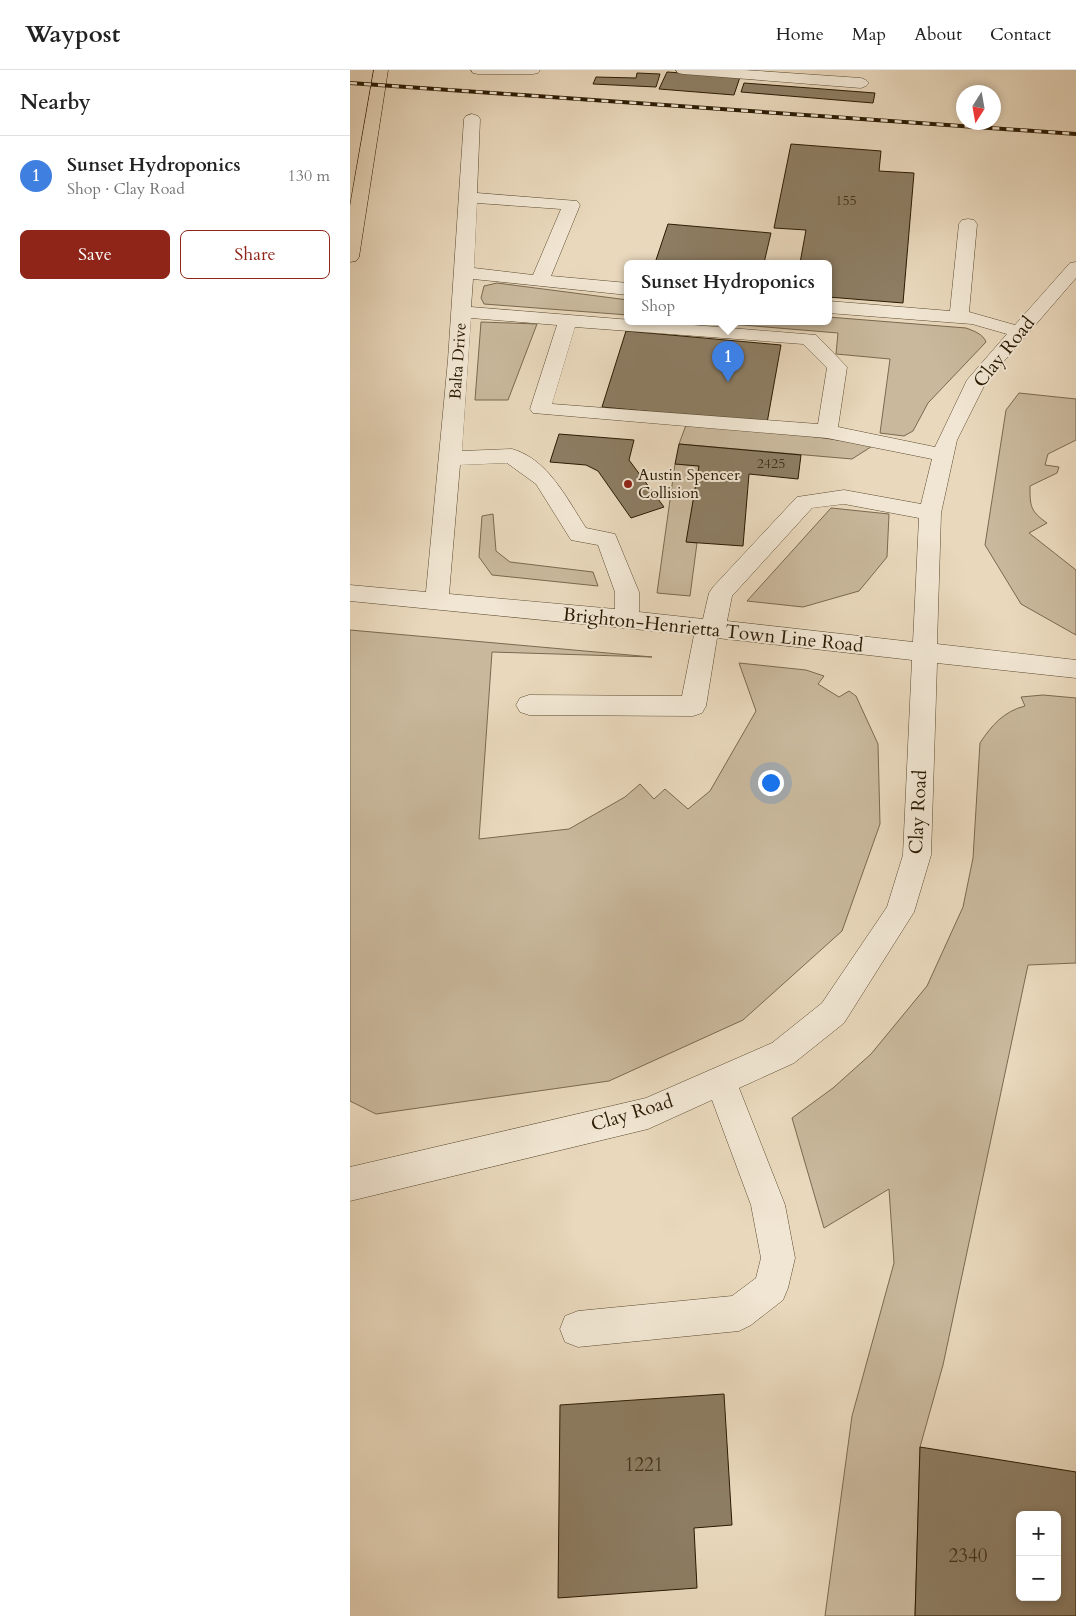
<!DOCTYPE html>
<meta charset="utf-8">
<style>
body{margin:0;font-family:Cardo,serif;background:#f2f2f2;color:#222}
.controls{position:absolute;right:15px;bottom:15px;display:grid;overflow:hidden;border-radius:8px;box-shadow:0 2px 8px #0003}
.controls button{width:45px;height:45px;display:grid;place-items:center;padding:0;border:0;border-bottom:1px solid #e0e0e0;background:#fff;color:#222;font:25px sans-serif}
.compass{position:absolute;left:606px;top:15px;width:45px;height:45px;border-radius:50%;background:#fff;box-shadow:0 2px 8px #0003;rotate:191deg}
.you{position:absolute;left:420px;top:712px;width:18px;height:18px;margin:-12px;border:4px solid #fff;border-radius:50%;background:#1a73e8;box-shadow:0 0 0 8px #1a73e833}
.badge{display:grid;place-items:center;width:32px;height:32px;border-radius:50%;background:#8f2418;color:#fff;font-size:16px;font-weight:700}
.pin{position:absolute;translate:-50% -41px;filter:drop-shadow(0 1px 2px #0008)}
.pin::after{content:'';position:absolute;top:26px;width:18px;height:15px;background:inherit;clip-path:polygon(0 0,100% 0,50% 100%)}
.popup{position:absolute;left:274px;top:190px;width:208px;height:65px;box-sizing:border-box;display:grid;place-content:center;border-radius:8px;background:#fff;filter:drop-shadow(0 1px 4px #0005);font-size:16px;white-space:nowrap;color:#767676}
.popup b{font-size:19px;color:#222}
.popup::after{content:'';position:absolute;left:50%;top:100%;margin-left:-10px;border:10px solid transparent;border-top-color:#fff}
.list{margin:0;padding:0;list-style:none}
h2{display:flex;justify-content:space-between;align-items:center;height:65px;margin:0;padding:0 20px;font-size:21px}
h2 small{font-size:16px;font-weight:400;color:#767676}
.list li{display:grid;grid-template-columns:32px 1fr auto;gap:15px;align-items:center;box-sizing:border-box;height:80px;padding:0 20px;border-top:1px solid #e0e0e0}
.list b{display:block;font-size:19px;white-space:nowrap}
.list p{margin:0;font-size:16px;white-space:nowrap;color:#767676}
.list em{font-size:16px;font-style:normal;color:#767676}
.actions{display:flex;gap:10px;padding:15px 20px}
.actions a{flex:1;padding:11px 0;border:1px solid #8f2418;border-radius:8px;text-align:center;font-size:18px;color:#8f2418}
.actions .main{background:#8f2418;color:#fff}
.map{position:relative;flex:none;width:726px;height:1546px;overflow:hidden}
header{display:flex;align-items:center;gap:30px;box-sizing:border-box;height:70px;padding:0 25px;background:#fff;border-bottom:1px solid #e0e0e0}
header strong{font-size:24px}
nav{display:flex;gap:28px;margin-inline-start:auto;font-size:18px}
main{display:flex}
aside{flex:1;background:#fff}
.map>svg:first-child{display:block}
.green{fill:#c9b89c;stroke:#7a694f}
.building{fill:#8d7d63;stroke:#2a1a02;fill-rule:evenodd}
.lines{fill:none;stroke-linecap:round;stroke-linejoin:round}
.minor-casing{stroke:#5a4a30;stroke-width:1}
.major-casing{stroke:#2a1a02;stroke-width:1}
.minor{fill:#f1e6d3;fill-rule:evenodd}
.major{fill:#e9d8bc;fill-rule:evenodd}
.rail-casing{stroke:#2a1a02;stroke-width:4}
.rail{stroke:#f1e6d3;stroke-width:2.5;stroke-dasharray:7;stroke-linecap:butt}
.poi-dot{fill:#8f2418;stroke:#f1e6d3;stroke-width:2}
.labels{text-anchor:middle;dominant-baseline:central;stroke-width:4;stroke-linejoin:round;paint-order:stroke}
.far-number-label{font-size:14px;fill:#43331a}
.far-street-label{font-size:16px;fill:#2a1a02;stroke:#f1e6d3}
.far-poi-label{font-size:16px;fill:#2a1a02;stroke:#f1e6d3;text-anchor:start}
.street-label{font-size:19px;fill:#2a1a02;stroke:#f1e6d3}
.near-number-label{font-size:19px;fill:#43331a}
</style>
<header>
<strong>Waypost</strong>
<nav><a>Home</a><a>Map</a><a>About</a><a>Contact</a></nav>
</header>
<main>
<aside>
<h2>Nearby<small></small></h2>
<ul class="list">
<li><span class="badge" style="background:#3f7fe0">1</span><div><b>Sunset Hydroponics</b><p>Shop · Clay Road</p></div><em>130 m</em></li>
</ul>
<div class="actions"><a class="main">Save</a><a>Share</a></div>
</aside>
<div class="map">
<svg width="726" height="1546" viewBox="0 0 726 1546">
<rect width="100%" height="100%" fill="#e9d8bc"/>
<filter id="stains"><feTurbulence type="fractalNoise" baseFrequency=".004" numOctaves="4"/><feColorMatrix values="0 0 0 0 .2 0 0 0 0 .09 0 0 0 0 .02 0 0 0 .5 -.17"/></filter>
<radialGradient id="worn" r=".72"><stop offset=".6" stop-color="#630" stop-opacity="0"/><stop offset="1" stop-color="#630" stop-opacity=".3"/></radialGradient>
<g class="green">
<path d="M 147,213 L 278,230 L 278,245 L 134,234 L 131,228 L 134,216 Z"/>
<path d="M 478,247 L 616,258 C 624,261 633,264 636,272 L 578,333 L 563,361 L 554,366 L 530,363 L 540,289 L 486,284 L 488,263 L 344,251 L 478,251 Z"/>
<path d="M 131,252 L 187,254 L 158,330 L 125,330 Z"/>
<path d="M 669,323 L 726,329 L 726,370 L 698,384 L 695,395 L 709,397 L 707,403 L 680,416 C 680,436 680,441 697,453 L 679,463 L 726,500 L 726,565 L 671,534 L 635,475 L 656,340 Z"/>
<path d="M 336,355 L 415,360 L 524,375 L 502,389 L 329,374 Z"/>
<path d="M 325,394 L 349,396 L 337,472 L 347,473 L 340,526 L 307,523 Z"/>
<path d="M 481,438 L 539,444 L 537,487 L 509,521 L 453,537 L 397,531 Z"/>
<path d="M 143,444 L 146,481 L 160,492 L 243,502 L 248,516 L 142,505 L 129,487 L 132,446 Z"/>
<path d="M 0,560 L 302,587 L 142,582 L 129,769 L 219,759 L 275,727 L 290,714 L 304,729 L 315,719 L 338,739 L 360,721 L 406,641 L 389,593 L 456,600 L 474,606 L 468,614 L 489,627 L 499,621 L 506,626 L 528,674 L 530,754 L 492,861 L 393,950 L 259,1011 L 26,1044 L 0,1031 Z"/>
<path d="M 693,625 L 726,628 L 726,893 L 678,895 L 593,1295 L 570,1377 L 565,1546 L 475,1546 L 502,1346 L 544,1193 L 539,1119 L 474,1158 L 442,1048 L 483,1018 L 521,984 L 577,916 L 613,837 L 623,788 L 630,673 C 641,656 654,641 675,636 L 671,627 Z"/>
</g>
<g class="building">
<path d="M 317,2 L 390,7 L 384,25 L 309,19 Z"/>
<path d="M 287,3 L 310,4 L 306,17 L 243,14 L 246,7 L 286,8 Z"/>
<path d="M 394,13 L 525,23 L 523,33 L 391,22 Z"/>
<path d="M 441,74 L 531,81 L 529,101 L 564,103 L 553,233 L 478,227 L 478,193 L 450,193 L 456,160 L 424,158 Z"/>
<path d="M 318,154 L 421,163 L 414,193 L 305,193 Z"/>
<path d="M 276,261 L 431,275 L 417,353 L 252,337 Z"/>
<path d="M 209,364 L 284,370 L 279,390 L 314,437 L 281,448 L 248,401 L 236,395 L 200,392 Z"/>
<path d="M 329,374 L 451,385 L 448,409 L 399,404 L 393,476 L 336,472 L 349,396 L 325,394 Z"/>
<path d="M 374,1324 L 382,1455 L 344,1458 L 347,1518 L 208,1528 L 210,1335 Z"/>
<path d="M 570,1377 L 726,1402 L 726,1546 L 565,1546 ZM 670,1445 L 707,1445 L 707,1527 L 670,1527 Z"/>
</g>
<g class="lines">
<g class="minor-casing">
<g id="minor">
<path d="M 121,0 L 190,0 L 188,3 L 183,4 L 128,4 L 123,3 Z"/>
<path d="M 326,0 L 394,0 L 511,8 L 516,10 L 519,13 L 516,16 L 511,18 L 333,4 L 328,3 Z"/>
<path d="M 122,44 L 128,46 L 130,49 L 127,123 L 227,131 L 230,135 L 201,206 L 278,213 L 278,225 L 123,209 L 121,237 L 466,265 L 497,297 L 488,357 L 585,377 L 617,310 L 657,264 L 622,254 L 478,243 L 478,231 L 600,241 L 609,154 L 612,150 L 618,149 L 624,150 L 627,154 L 619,242 L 665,255 L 720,193 L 726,192 L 726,208 L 636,312 L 607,370 L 591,443 L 587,574 L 726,590 L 726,608 L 587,593 L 581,785 L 564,842 L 494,953 L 444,993 L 389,1018 L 435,1135 L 445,1188 L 438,1218 L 433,1230 L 401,1255 L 389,1261 L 228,1277 L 215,1272 L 210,1259 L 215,1246 L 228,1241 L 382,1226 L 406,1208 L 411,1188 L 401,1135 L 362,1030 L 298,1059 L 0,1131 L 0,1097 L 296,1028 L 422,973 L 472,933 L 537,837 L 553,785 L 562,590 L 367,568 L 356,636 L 352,643 L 343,646 L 179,645 L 170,642 L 166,635 L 170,628 L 179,625 L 332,626 L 344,565 L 0,531 L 0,515 L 76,522 L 98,290 L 114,49 L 116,46 ZM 127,133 L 211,139 L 183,205 L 124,198 ZM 121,248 L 207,255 L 180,339 L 183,343 L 477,368 L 582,389 L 571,434 L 494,420 L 447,427 L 363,517 L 359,523 L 353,549 L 289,542 L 289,522 L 265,464 L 236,458 C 217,429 198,389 162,379 L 112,381 ZM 225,257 L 453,274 L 477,298 L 468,354 L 202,334 ZM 157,393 L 186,414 L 221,470 L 248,475 L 265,522 L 265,539 L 99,524 L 110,395 ZM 494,434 L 569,448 L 563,572 L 377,551 L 382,526 L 462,438 Z"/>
</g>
</g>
<g class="major-casing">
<path id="major" d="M 24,0 L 38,0 L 9,187 L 6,191 L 0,192 L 0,136 Z"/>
</g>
<use href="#minor" class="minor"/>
<use href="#major" class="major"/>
<g class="rail-casing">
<path id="rail" d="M 0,13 L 726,64"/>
</g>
<use href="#rail" class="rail"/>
</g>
<circle class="poi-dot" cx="278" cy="414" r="5"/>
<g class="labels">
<g class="far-number-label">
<text x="496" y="130">155</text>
<text x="421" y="393">2425</text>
</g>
<g class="far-street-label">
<text transform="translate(108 291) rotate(-86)">Balta Drive</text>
</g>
<g class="far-poi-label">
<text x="288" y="405">Austin Spencer<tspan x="288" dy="18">Collision</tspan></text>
</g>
<g class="street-label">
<text transform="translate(654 282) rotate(-51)">Clay Road</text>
<text transform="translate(363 560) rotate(6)">Brighton-Henrietta Town Line Road</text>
<text transform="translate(568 742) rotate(-87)">Clay Road</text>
<text transform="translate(282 1043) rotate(-17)">Clay Road</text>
</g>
<g class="near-number-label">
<text x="294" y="1395">1221</text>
<text x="618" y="1486">2340</text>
</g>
</g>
<rect width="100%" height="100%" filter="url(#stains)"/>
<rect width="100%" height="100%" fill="url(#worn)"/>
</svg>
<div class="controls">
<button>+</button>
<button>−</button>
</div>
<svg class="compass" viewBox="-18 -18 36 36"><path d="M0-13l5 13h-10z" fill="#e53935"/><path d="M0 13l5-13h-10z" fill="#767676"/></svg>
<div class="you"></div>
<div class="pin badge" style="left:378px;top:312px;background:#3f7fe0">1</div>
<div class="popup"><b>Sunset Hydroponics</b>Shop</div>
</div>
</main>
